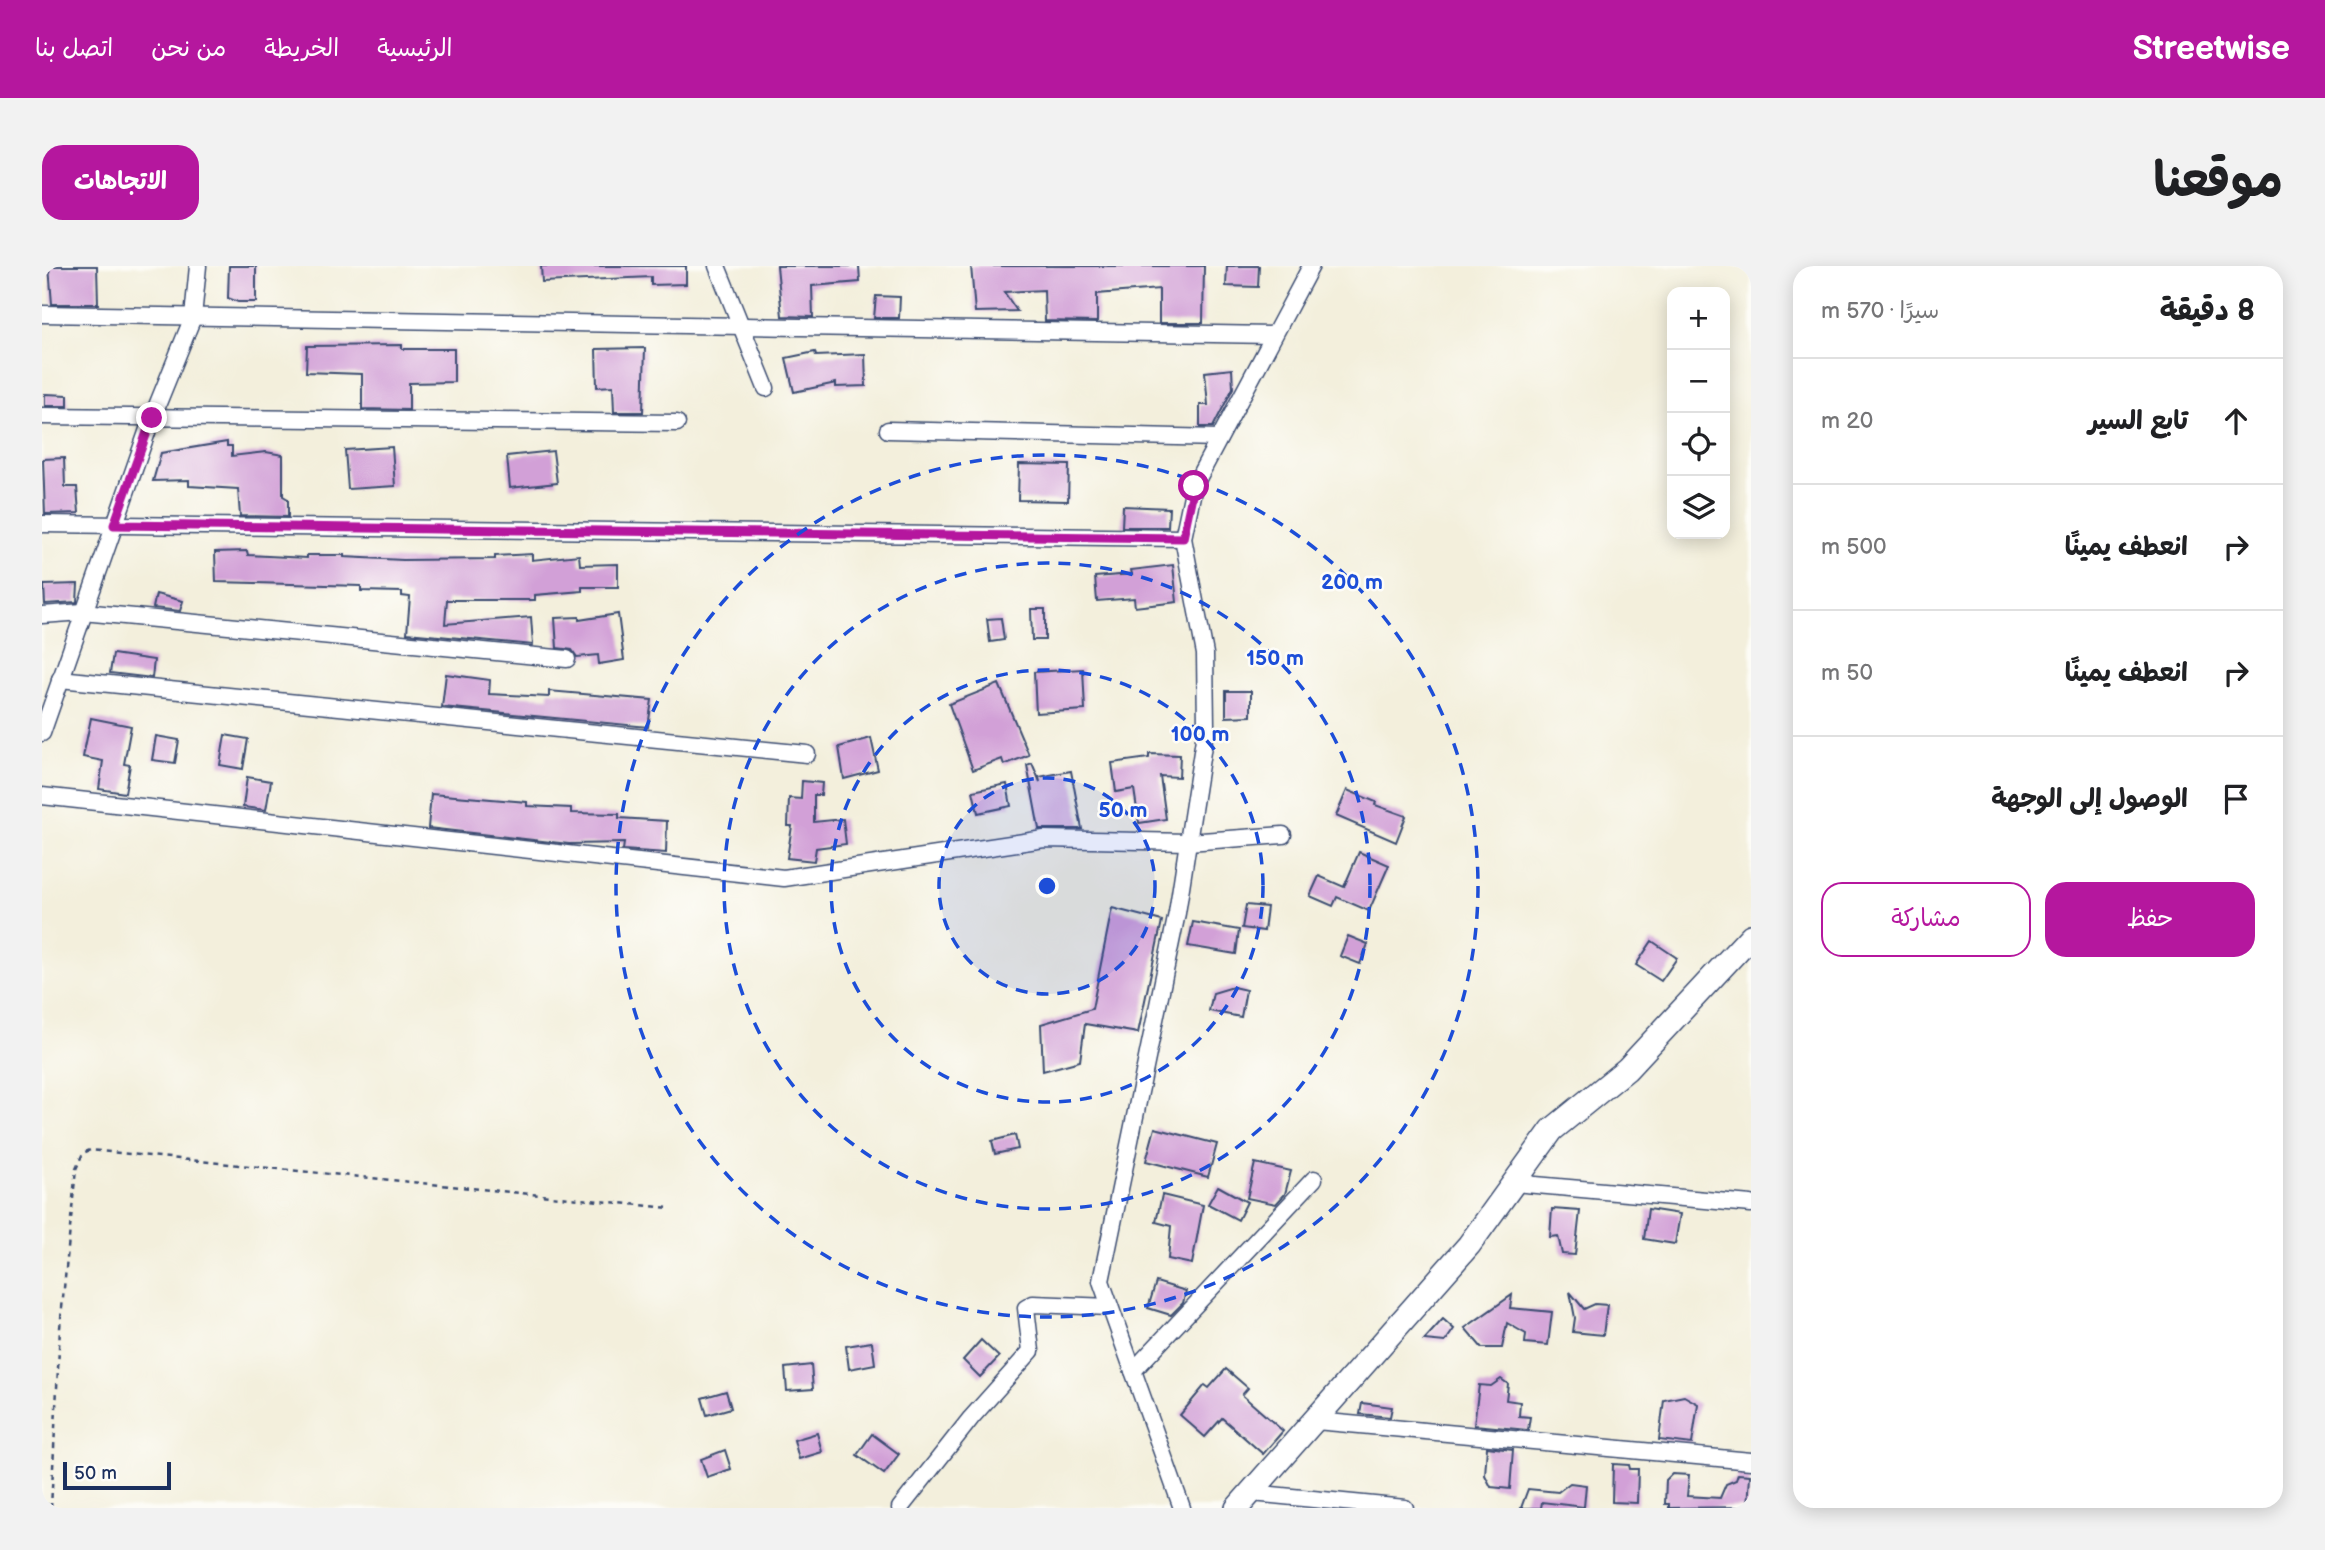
<!DOCTYPE html>
<html lang="ar">
<meta charset="utf-8">
<style>
body{margin:0;font-family:"Balsamiq Sans","Playpen Sans Arabic",sans-serif;background:#f2f2f2;color:#202124;direction:rtl}
.controls{position:absolute;right:21px;top:21px;display:grid;overflow:hidden;border-radius:14px;box-shadow:0 4px 18px #0003}
.controls button{width:63px;height:63px;display:grid;place-items:center;padding:0;border:0;border-bottom:2px solid #e0e0e0;background:#fff;color:#202124;font:35px sans-serif}
.scale{position:absolute;left:21px;bottom:18px;width:108px;box-sizing:border-box;padding-left:7px;border:4px solid #1b2f5e;border-top:0;font-size:19px;line-height:24px;white-space:nowrap;color:#1b2f5e;-webkit-text-stroke:5px #fdfcf7;paint-order:stroke}
.stop{position:absolute;width:21px;height:21px;margin:-16px;border:5px solid #b5179e;border-radius:50%;background:#fff}
.stop.end{background:#b5179e;border-color:#fff;box-shadow:0 2px 7px #0008}
.list{margin:0;padding:0;list-style:none}
h2{display:flex;justify-content:space-between;align-items:center;height:91px;margin:0;padding:0 28px;font-size:30px}
h2 small{font-size:23px;font-weight:400;color:#757577}
.list li{display:grid;grid-template-columns:46px 1fr auto;gap:21px;align-items:center;box-sizing:border-box;height:126px;padding:0 28px;border-top:2px solid #e0e0e0}
.list b{display:block;font-size:26px;white-space:nowrap}
.list em{font-size:23px;font-style:normal;color:#757577}
.actions{display:flex;gap:14px;padding:21px 28px}
.actions a{flex:1;padding:16px 0;border:2px solid #b5179e;border-radius:21px;text-align:center;font-size:24px;color:#b5179e}
.actions .main{background:#b5179e;color:#fff}
.icon{flex:none;width:38px;height:38px;fill:none;stroke:currentColor;stroke-width:2;stroke-linecap:round;stroke-linejoin:round}
.map{position:relative;flex:none;width:1709px;height:1242px;overflow:hidden;direction:ltr;border-radius:21px}
header{display:flex;align-items:center;gap:42px;box-sizing:border-box;height:98px;padding:0 35px;background:#b5179e;color:#fff}
header strong{font-size:33px}
nav{display:flex;gap:38px;margin-inline-start:auto;font-size:24px}
.intro{display:flex;align-items:center;justify-content:space-between;box-sizing:border-box;height:168px;padding:0 42px}
h1{margin:0;font-size:49px}
.button{padding:18px 32px;border-radius:21px;background:#b5179e;color:#fff;font-size:24px;font-weight:700}
main{display:flex;gap:42px;padding:0 42px}
aside{flex:1;background:#fff;border-radius:21px;box-shadow:0 4px 18px #0003}
.map>svg:first-child{display:block}
.building{fill:#d2a0d7}
.lines{fill:none;stroke-linecap:round;stroke-linejoin:round}
.street-casing{stroke:#3b4c71;stroke-width:19}
.secondary-casing{stroke:#3b4c71;stroke-width:26}
.path{stroke:#3b4c71;stroke-width:2.5;stroke-dasharray:5 5;stroke-linecap:butt}
.street{stroke:#fff;stroke-width:16}
.secondary{stroke:#fff;stroke-width:23}
.route{stroke:#b5179e;stroke-width:9}
.ring{fill:none;stroke:#1d4ed8;stroke-width:3.5;stroke-dasharray:12 9}
.centre{fill:#1d4ed8;stroke:#fdfcf7;stroke-width:3.5}
.ring-label{font-size:21px;text-anchor:middle;font-weight:bold;fill:#1d4ed8;stroke:#fdfcf7;stroke-width:5;stroke-linejoin:round;paint-order:stroke}
</style>
<header>
<strong>Streetwise</strong>
<nav><a>الرئيسية</a><a>الخريطة</a><a>من نحن</a><a>اتصل بنا</a></nav>
</header>
<div class="intro"><h1>موقعنا</h1><a class="button">الاتجاهات</a></div>
<main>
<aside>
<h2>8 دقيقة<small>سيرًا · 570 m</small></h2>
<ul class="list">
<li><svg class="icon" aria-label="ahead" viewBox="0 0 24 24"><path d="M12 20V5M6 11l6-6 6 6"/></svg><div><b>تابع السير</b></div><em>20 m</em></li>
<li><svg class="icon" aria-label="right" viewBox="0 0 24 24"><path d="M7 20v-9h11M14 6l5 5-5 5"/></svg><div><b>انعطف يمينًا</b></div><em>500 m</em></li>
<li><svg class="icon" aria-label="right" viewBox="0 0 24 24"><path d="M7 20v-9h11M14 6l5 5-5 5"/></svg><div><b>انعطف يمينًا</b></div><em>50 m</em></li>
<li><svg class="icon" aria-label="arrive" viewBox="0 0 24 24"><path d="M6 21V4h12l-3 4 3 4H6"/></svg><div><b>الوصول إلى الوجهة</b></div></li>
</ul>
<div class="actions"><a class="main">حفظ</a><a>مشاركة</a></div>
</aside>
<div class="map">
<svg width="1709" height="1242" viewBox="0 0 1709 1242">
<rect width="100%" height="100%" fill="#fdfcf7"/>
<filter id="ink" filterUnits="userSpaceOnUse"><feTurbulence type="fractalNoise" baseFrequency=".0143" numOctaves="2"/><feDisplacementMap in="SourceGraphic" scale="14" xChannelSelector="R" yChannelSelector="G"/><feConvolveMatrix kernelMatrix="1 2 1 2 8 2 1 2 1" color-interpolation-filters="sRGB"/></filter>
<filter id="wash" filterUnits="userSpaceOnUse"><feTurbulence type="fractalNoise" baseFrequency=".00686" numOctaves="4" result="noise"/><feDisplacementMap in="SourceGraphic" scale="28" xChannelSelector="R" yChannelSelector="G"/><feGaussianBlur stdDeviation="1.57" result="paint"/><feColorMatrix in="noise" values="0 0 0 0 0 0 0 0 0 0 0 0 0 0 0 0 0 1.4 0 .05"/><feComposite in="paint" operator="in"/></filter>
<g filter="url(#wash)">
<rect width="100%" height="100%" fill="#f3efdc"/>
<g id="blocks">
<g class="building">
<path d="M 7,0 L 55,0 L 56,38 L 10,38 Z"/>
<path d="M 187,0 L 214,0 L 214,36 L 196,36 L 186,32 Z"/>
<path d="M 499,0 L 644,0 L 644,18 L 609,19 L 609,11 L 500,16 Z"/>
<path d="M 735,0 L 817,0 L 818,16 L 770,20 L 771,51 L 740,50 Z"/>
<path d="M 929,0 L 1162,0 L 1161,57 L 1117,57 L 1117,23 L 1055,28 L 1055,56 L 1003,55 L 1002,24 L 962,26 L 975,45 L 933,46 Z"/>
<path d="M 1185,0 L 1217,0 L 1216,21 L 1184,20 Z"/>
<path d="M 834,30 L 858,31 L 857,52 L 832,52 Z"/>
<path d="M 360,79 L 360,83 L 412,83 L 412,116 L 367,117 L 367,144 L 320,143 L 320,108 L 264,106 L 265,80 Z"/>
<path d="M 603,82 L 601,146 L 572,146 L 571,120 L 555,121 L 554,83 Z"/>
<path d="M 773,86 L 774,90 L 823,88 L 824,120 L 794,121 L 794,117 L 752,126 L 744,92 Z"/>
<path d="M 1190,103 L 1191,122 L 1171,161 L 1158,161 L 1158,139 L 1166,139 L 1163,106 Z"/>
<path d="M 3,128 L 26,129 L 26,140 L 3,140 Z"/>
<path d="M 185,176 L 185,180 L 190,180 L 190,190 L 224,186 L 241,189 L 241,230 L 246,233 L 246,251 L 198,250 L 196,223 L 147,220 L 147,214 L 111,215 L 119,187 Z"/>
<path d="M 350,181 L 353,220 L 306,223 L 303,184 Z"/>
<path d="M 511,185 L 515,217 L 468,222 L 465,190 Z"/>
<path d="M 22,192 L 23,221 L 35,221 L 37,247 L 3,248 L 1,193 Z"/>
<path d="M 977,198 L 1027,199 L 1026,235 L 976,234 Z"/>
<path d="M 1081,240 L 1127,242 L 1126,261 L 1080,261 Z"/>
<path d="M 205,285 L 206,289 L 265,292 L 265,289 L 302,289 L 302,291 L 361,294 L 453,293 L 453,290 L 490,288 L 490,294 L 537,289 L 538,299 L 576,298 L 576,321 L 540,321 L 540,325 L 493,329 L 493,334 L 405,334 L 403,358 L 489,351 L 491,379 L 365,367 L 368,331 L 360,330 L 360,326 L 319,325 L 319,320 L 174,316 L 173,286 Z"/>
<path d="M 1131,299 L 1135,336 L 1093,341 L 1092,332 L 1055,335 L 1053,311 L 1090,308 L 1089,304 Z"/>
<path d="M 36,318 L 35,336 L 3,338 L 2,319 Z"/>
<path d="M 114,328 L 141,335 L 138,345 L 111,342 Z"/>
<path d="M 989,343 L 1003,343 L 1003,374 L 990,374 Z"/>
<path d="M 576,348 L 582,394 L 557,398 L 556,389 L 535,391 L 530,384 L 515,382 L 513,352 L 537,351 L 537,354 Z"/>
<path d="M 959,352 L 962,374 L 948,376 L 945,353 Z"/>
<path d="M 71,388 L 112,394 L 110,412 L 68,407 Z"/>
<path d="M 1041,403 L 1043,444 L 994,447 L 992,406 Z"/>
<path d="M 404,408 L 448,414 L 447,428 L 507,431 L 507,425 L 610,434 L 606,461 L 400,441 Z"/>
<path d="M 957,418 L 987,489 L 962,499 L 960,493 L 931,504 L 907,438 Z"/>
<path d="M 1184,425 L 1209,425 L 1209,450 L 1184,451 Z"/>
<path d="M 49,452 L 89,460 L 82,498 L 88,499 L 83,527 L 57,523 L 61,495 L 41,491 Z"/>
<path d="M 183,469 L 206,473 L 201,503 L 178,499 Z"/>
<path d="M 114,470 L 137,474 L 133,497 L 110,494 Z"/>
<path d="M 829,472 L 836,504 L 802,513 L 797,481 Z"/>
<path d="M 1107,488 L 1138,489 L 1137,511 L 1118,510 L 1124,553 L 1097,557 L 1092,523 L 1074,526 L 1070,497 L 1107,492 Z"/>
<path d="M 990,497 L 998,516 L 997,511 L 1029,505 L 1040,563 L 997,563 L 985,499 Z"/>
<path d="M 205,511 L 229,515 L 224,544 L 201,541 Z"/>
<path d="M 760,515 L 780,517 L 779,529 L 772,529 L 772,556 L 801,553 L 804,578 L 774,582 L 772,595 L 745,592 L 750,560 L 746,560 L 747,532 L 759,533 Z"/>
<path d="M 965,518 L 969,540 L 936,547 L 931,525 Z"/>
<path d="M 1305,524 L 1334,536 L 1333,539 L 1364,550 L 1354,576 L 1294,550 Z"/>
<path d="M 389,528 L 485,536 L 485,540 L 529,542 L 529,547 L 577,548 L 577,552 L 625,555 L 624,587 L 581,584 L 582,577 L 527,578 L 386,562 Z"/>
<path d="M 1317,586 L 1347,599 L 1327,645 L 1295,631 L 1291,640 L 1268,630 L 1277,610 L 1302,621 Z"/>
<path d="M 1204,639 L 1225,641 L 1222,665 L 1200,662 Z"/>
<path d="M 1070,642 L 1120,655 L 1096,767 L 1043,758 L 1038,795 L 1001,805 L 999,758 L 1050,743 Z"/>
<path d="M 1151,656 L 1197,664 L 1194,688 L 1146,680 Z"/>
<path d="M 1306,670 L 1326,678 L 1318,698 L 1298,690 Z"/>
<path d="M 1610,675 L 1635,692 L 1619,715 L 1594,699 Z"/>
<path d="M 1191,721 L 1204,724 L 1199,751 L 1167,745 L 1171,727 Z"/>
<path d="M 1113,862 L 1175,878 L 1166,911 L 1104,895 Z"/>
<path d="M 973,869 L 976,883 L 953,888 L 950,875 Z"/>
<path d="M 1213,897 L 1249,905 L 1243,928 L 1234,938 L 1205,932 Z"/>
<path d="M 1176,920 L 1205,936 L 1196,954 L 1166,938 Z"/>
<path d="M 1120,929 L 1161,939 L 1150,998 L 1126,993 L 1129,960 L 1114,956 Z"/>
<path d="M 1510,943 L 1538,945 L 1533,989 L 1520,988 L 1516,970 L 1508,971 Z"/>
<path d="M 1606,943 L 1638,948 L 1633,978 L 1602,973 Z"/>
<path d="M 1114,1016 L 1144,1025 L 1141,1037 L 1129,1049 L 1106,1042 Z"/>
<path d="M 1528,1026 L 1542,1043 L 1553,1038 L 1565,1039 L 1561,1069 L 1531,1066 L 1533,1052 Z"/>
<path d="M 1470,1029 L 1468,1042 L 1510,1046 L 1506,1079 L 1483,1077 L 1484,1068 L 1465,1057 L 1460,1082 L 1440,1082 L 1423,1062 Z"/>
<path d="M 1401,1053 L 1412,1063 L 1403,1076 L 1382,1074 Z"/>
<path d="M 939,1074 L 957,1091 L 938,1111 L 921,1094 Z"/>
<path d="M 830,1076 L 833,1098 L 807,1103 L 804,1080 Z"/>
<path d="M 769,1099 L 771,1123 L 745,1125 L 743,1102 Z"/>
<path d="M 1184,1103 L 1206,1122 L 1200,1129 L 1241,1165 L 1221,1188 L 1180,1152 L 1163,1171 L 1138,1149 L 1163,1119 L 1167,1122 Z"/>
<path d="M 1459,1113 L 1466,1118 L 1464,1134 L 1478,1136 L 1477,1150 L 1488,1151 L 1486,1164 L 1432,1159 L 1437,1119 L 1449,1120 Z"/>
<path d="M 684,1125 L 689,1142 L 665,1149 L 660,1132 Z"/>
<path d="M 1642,1130 L 1656,1138 L 1650,1178 L 1617,1174 L 1622,1134 Z"/>
<path d="M 1320,1137 L 1350,1141 L 1348,1151 L 1318,1148 Z"/>
<path d="M 775,1167 L 780,1186 L 757,1193 L 752,1174 Z"/>
<path d="M 830,1168 L 857,1188 L 842,1208 L 815,1189 Z"/>
<path d="M 1445,1181 L 1471,1184 L 1468,1223 L 1449,1221 L 1443,1209 Z"/>
<path d="M 683,1184 L 689,1203 L 665,1211 L 659,1193 Z"/>
<path d="M 1571,1198 L 1587,1199 L 1588,1203 L 1596,1203 L 1595,1237 L 1570,1236 Z"/>
<path d="M 1630,1208 L 1647,1209 L 1645,1230 L 1678,1232 L 1684,1218 L 1694,1214 L 1696,1208 L 1708,1209 L 1706,1241 L 1627,1242 L 1627,1238 L 1623,1238 L 1624,1214 Z"/>
<path d="M 1528,1217 L 1544,1219 L 1542,1241 L 1500,1236 L 1499,1242 L 1479,1242 L 1486,1223 L 1516,1226 Z"/>
</g>
</g>
</g>
<g filter="url(#ink)">
<use href="#blocks" fill-opacity="0" stroke="#3b4c71" stroke-width="2"/>
<g class="lines">
<g class="street-casing">
<g id="street">
<path d="M 675,0 L 724,122"/>
<path d="M 0,48 L 1230,69"/>
<path d="M 0,150 L 635,157"/>
<path d="M 846,164 L 1177,172"/>
<path d="M 0,258 L 1141,272"/>
<path d="M 0,349 L 41,346 L 525,393"/>
<path d="M 18,413 L 765,488"/>
<path d="M 0,467 L 110,152 L 151,51 L 156,0"/>
<path d="M 0,530 L 742,612 L 1002,573 L 1146,576 L 1241,569"/>
<path d="M 1472,917 L 1709,938"/>
<path d="M 1091,1105 L 1272,913"/>
<path d="M 1274,1155 L 1709,1195"/>
<path d="M 1210,1227 L 1363,1242"/>
<path d="M 858,1242 L 929,1152 L 989,1085 L 984,1042 L 991,1038 L 1068,1041"/>
<path d="M 1140,1242 L 1059,1015 L 1135,647 L 1164,460 L 1163,388 L 1141,272 L 1152,220 L 1269,0"/>
</g>
</g>
<g class="secondary-casing">
<path id="secondary" d="M 1195,1242 L 1427,979 L 1510,864 L 1585,803 L 1709,670"/>
</g>
<g class="path">
<path d="M 4,1242 L 8,1235"/>
<path d="M 9,1242 L 18,1062 L 34,903 L 41,887 L 48,884 L 628,942"/>
</g>
<use href="#street" class="street"/>
<use href="#secondary" class="secondary"/>
</g>
</g>
<g class="lines" filter="url(#ink)">
<path class="route" d="M 110,152 L 72,259 L 1141,272 L 1152,220"/>
</g>
<circle cx="1005" cy="620" r="108" fill="#1d4ed8" fill-opacity=".12"/>
<g class="ring">
<circle cx="1005" cy="620" r="108"/>
<circle cx="1005" cy="620" r="216"/>
<circle cx="1005" cy="620" r="323"/>
<circle cx="1005" cy="620" r="431"/>
</g>
<circle cx="1005" cy="620" r="10" class="centre"/>
<g class="ring-label">
<text x="1310" y="323">200 m</text>
<text x="1233" y="399">150 m</text>
<text x="1158" y="475">100 m</text>
<text x="1081" y="551">50 m</text>
</g>
</svg>
<div class="controls">
<button>+</button>
<button>−</button>
<button><svg class="icon" aria-label="locate" viewBox="0 0 24 24"><circle cx="12" cy="12" r="6"/><path d="M12 2v4M12 18v4M2 12h4M18 12h4"/></svg></button>
<button><svg class="icon" aria-label="layers" viewBox="0 0 24 24"><path d="M12 4l9 5-9 5-9-5zM3 14l9 5 9-5"/></svg></button>
</div>
<div class="scale">50 m</div>
<div class="stop" style="left:1152px;top:220px"></div>
<div class="stop end" style="left:110px;top:152px"></div>
</div>
</main>
